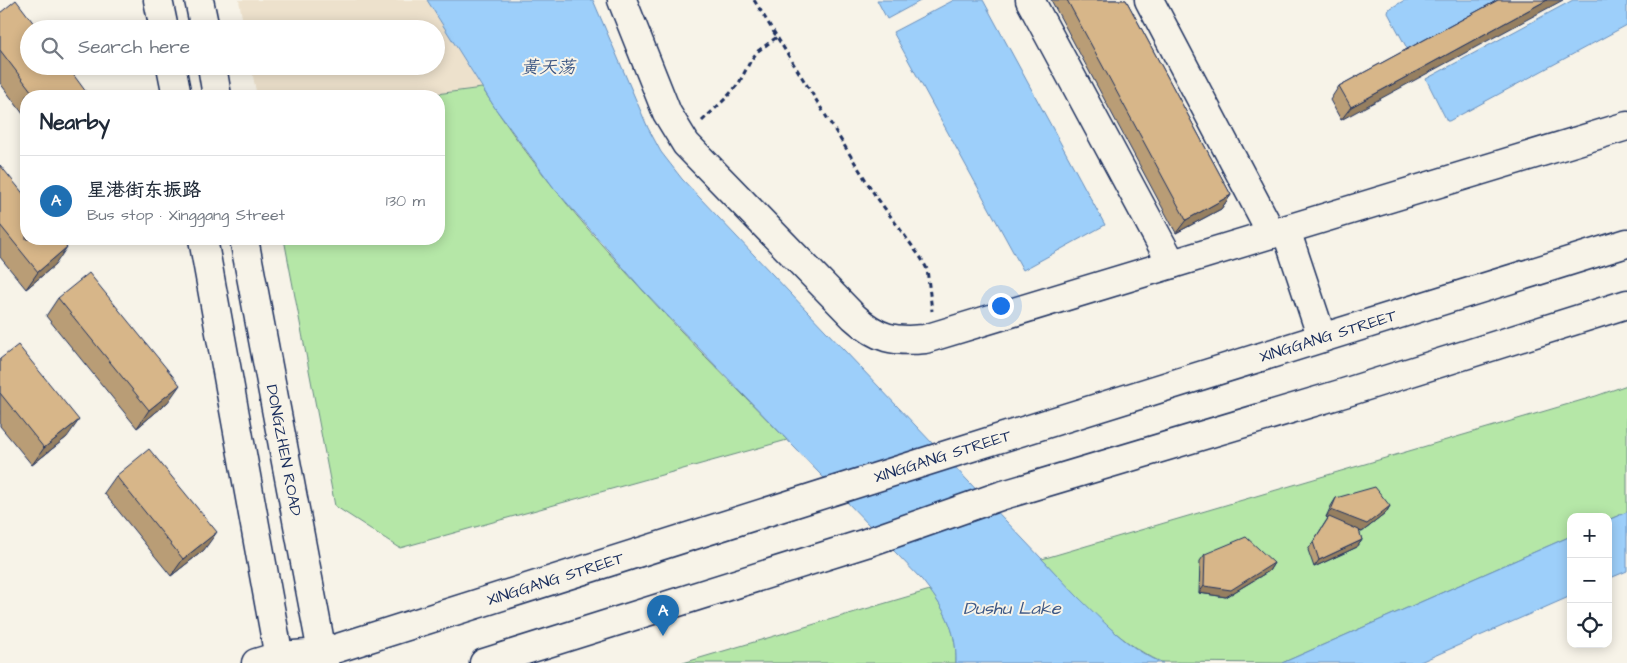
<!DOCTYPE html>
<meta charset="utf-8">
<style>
body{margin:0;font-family:"Architects Daughter","LXGW WenKai TC",sans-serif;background:#f2f2f3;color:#1f2937}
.controls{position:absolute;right:15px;bottom:15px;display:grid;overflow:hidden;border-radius:10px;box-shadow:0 2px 12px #0003}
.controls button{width:45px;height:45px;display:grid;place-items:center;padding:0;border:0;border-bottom:1px solid #e0e1e3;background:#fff;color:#1f2937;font:25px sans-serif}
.you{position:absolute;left:1000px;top:305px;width:18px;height:18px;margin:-12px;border:4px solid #fff;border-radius:50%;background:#1a73e8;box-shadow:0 0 0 8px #1a73e833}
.badge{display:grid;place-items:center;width:32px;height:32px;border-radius:50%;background:#1f6fb2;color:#fff;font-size:16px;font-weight:700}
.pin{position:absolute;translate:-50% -41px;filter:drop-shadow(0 1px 2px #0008)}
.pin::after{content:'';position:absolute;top:26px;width:18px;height:15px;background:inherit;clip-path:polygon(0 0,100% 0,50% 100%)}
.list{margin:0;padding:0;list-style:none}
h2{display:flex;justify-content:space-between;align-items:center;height:65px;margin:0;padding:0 20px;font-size:21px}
h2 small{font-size:16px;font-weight:400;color:#747a83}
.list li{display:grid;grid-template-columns:32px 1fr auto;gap:15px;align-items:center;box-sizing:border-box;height:90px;padding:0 20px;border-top:1px solid #e0e1e3}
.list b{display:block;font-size:19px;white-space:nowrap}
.list p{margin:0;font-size:16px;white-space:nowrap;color:#747a83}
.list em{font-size:16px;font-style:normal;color:#747a83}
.icon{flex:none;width:28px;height:28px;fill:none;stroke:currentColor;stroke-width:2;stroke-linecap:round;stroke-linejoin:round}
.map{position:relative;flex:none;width:1627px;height:663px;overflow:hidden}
.search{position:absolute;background:#fff;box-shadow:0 2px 12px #0003;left:20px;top:20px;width:425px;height:55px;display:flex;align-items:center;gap:12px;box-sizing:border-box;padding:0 18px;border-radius:28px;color:#747a83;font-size:19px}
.panel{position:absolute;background:#fff;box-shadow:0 2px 12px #0003;left:20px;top:90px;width:425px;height:155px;border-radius:20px}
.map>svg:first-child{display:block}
.built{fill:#ede1cc}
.green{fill:#b5e7a7;stroke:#688b82}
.water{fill:#9dcffa;stroke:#698fbc}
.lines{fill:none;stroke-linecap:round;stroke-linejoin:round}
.minor-casing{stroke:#1b2f5e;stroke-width:31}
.major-casing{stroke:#1b2f5e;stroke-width:31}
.path{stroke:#1b2f5e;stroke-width:3;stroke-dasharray:5 4;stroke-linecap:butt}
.minor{stroke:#f7f3e8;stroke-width:28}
.major{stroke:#f7f3e8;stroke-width:28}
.wall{fill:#b99d76;stroke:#1b2f5e}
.shaded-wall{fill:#967f60;stroke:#1b2f5e}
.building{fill:#d7b689;stroke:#1b2f5e}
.labels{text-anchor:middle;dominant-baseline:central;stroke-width:4;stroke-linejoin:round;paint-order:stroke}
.street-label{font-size:16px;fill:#1b2f5e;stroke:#f7f3e8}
.water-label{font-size:18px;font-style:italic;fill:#3c5785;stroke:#f7f3e8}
</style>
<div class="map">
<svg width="1627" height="663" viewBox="0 0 1627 663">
<rect width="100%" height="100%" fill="#f7f3e8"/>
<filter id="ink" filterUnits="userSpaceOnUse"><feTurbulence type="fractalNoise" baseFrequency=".02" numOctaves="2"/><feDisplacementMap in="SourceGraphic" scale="10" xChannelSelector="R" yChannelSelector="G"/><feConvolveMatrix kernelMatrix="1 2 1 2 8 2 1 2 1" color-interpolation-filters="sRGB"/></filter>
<g filter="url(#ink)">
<path class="built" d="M 239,0 L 427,0 L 482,88 L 421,96 L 257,96 L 251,66 L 436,66 L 436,29 L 244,29 Z"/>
<g class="green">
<path d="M 482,88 C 564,217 680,330 787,440 L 400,548 L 335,506 L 284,239 L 439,239 L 439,96 L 421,96 Z"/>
<path d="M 1627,385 L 1627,512 L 1608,520 L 1608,517 L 1571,517 L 1571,536 L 1282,663 L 1161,662 C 1115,641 1076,596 1042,559 L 1596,396 Z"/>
<path d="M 930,590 C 947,614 957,633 956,663 L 683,663 Z"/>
</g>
<g class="water">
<path d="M 427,0 L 593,0 L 648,128 L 661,152 L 682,179 L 1077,596 C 1103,621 1129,650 1163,663 L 956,663 C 957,628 943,607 922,580 L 641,288 L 554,188 L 495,108 Z"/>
<path d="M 877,0 L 922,0 L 887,19 Z"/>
<path d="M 954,0 L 983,0 L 1105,225 L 1023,270 L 893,32 Z"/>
<path d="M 1405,0 L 1510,0 L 1409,52 L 1388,13 L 1389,9 Z"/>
<path d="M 1573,0 L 1627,0 L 1627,25 L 1449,121 L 1447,121 L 1426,79 Z"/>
<path d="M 1627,512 L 1627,571 L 1608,579 L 1608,520 Z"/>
<path d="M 1571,536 L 1571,596 L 1418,663 L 1282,663 Z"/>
</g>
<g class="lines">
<g class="minor-casing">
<g id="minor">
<path d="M 622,0 L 667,113 L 686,144 L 854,317 C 878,339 894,342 925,339 L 1627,126"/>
<path d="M 1030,0 L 1172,264"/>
<path d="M 1149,0 L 1272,234"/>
<path d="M 1286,230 L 1322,338"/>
</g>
</g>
<g class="major-casing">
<g id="major">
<path d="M 158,0 L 164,29"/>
<path d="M 199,0 L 205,29"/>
<path d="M 171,66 L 177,96"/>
<path d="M 212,66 L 217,96"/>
<path d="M 203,239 L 280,663"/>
<path id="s1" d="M 244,239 L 324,663"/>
<path id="s2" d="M 256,663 L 279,656 L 322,653 L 959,451 L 1627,243"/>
<path d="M 484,663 L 866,543 L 1000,496 L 1344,393 L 1627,304"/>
</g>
</g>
<g class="path">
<path d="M 754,0 L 875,195 L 921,258 L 927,269 L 932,311"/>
<path d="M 702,121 L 726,98 L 739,83 L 751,60 L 758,51 L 777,37"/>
</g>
<use href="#minor" class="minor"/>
<use href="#major" class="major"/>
</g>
<g class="wall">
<path d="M 1051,0 L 1126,0 L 1231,195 L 1221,209 L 1176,233 Z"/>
<path d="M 1498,0 L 1341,120 L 1330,100 L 1339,86 Z"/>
<path d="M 0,13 L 89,96 L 26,96 L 26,118 L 0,83 Z"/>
<path d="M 0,165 L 55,265 L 26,289 L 0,257 Z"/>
<path d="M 58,298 L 168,402 L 137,428 L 46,316 Z"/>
<path d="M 0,359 L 67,437 L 32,465 L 0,426 Z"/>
<path d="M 116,476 L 204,550 L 171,576 L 104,493 Z"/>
<path d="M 1336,498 L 1390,506 L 1385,514 L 1362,532 L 1359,531 L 1362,540 L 1357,547 L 1314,567 L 1308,550 L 1328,518 L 1326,517 L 1331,506 Z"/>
<path d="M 1205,554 L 1274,563 L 1269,571 L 1226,597 L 1199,593 L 1200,561 Z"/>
</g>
<g class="shaded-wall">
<path d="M 1547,0 L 1563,0 L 1341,120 L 1351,107 Z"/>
<path d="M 1231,195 L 1221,209 L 1176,233 L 1186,220 Z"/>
<path d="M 67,247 L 55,265 L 26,289 L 38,272 Z"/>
<path d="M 180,385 L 168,402 L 137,428 L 149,410 Z"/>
<path d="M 79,420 L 67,437 L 32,465 L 44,448 Z"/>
<path d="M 1390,506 L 1385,514 L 1362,532 L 1326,517 L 1331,510 Z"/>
<path d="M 217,532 L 204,550 L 171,576 L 183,559 Z"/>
<path d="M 1362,540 L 1357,547 L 1314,567 L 1319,560 Z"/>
<path d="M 1274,563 L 1269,571 L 1226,597 L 1199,593 L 1204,586 Z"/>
</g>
<g class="building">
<path d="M 16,0 L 38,29 L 29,29 L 29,66 L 67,66 L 89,96 L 35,96 L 0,50 L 0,13 Z"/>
<path d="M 1067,0 L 1126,0 L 1231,195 L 1186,220 Z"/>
<path d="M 1498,0 L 1547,0 L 1351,107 L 1339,86 Z"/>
<path d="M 0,165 L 26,197 L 26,239 L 60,239 L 67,247 L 38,272 L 0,225 Z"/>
<path d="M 89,273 L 180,385 L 149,410 L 58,298 Z"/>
<path d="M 18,345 L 79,420 L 44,448 L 0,393 L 0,359 Z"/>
<path d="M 149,449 L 217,532 L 183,559 L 116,476 Z"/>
<path d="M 1375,487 L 1390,506 L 1367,524 L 1331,510 L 1336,498 Z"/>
<path d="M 1329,517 L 1359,530 L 1362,540 L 1319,560 L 1313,542 Z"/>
<path d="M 1246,537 L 1274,563 L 1231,590 L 1204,586 L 1205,554 Z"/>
</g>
</g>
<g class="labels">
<g class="street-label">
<text stroke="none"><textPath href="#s2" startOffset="1122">XINGGANG STREET</textPath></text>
<text stroke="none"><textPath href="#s1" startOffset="215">DONGZHEN ROAD</textPath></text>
<text stroke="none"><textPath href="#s2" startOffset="718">XINGGANG STREET</textPath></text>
<text stroke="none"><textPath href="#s2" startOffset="312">XINGGANG STREET</textPath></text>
</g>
<g class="water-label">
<text x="548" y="67">黄天荡</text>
<text x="1012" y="608">Dushu Lake</text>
</g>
</g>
</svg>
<div class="controls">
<button>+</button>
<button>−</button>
<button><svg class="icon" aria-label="locate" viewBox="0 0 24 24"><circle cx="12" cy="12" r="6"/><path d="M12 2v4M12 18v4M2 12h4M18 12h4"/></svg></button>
</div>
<div class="you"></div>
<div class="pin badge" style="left:663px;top:636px">A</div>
<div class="search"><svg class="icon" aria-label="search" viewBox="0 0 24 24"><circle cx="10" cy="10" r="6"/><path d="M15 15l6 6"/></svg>Search here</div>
<section class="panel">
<h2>Nearby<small></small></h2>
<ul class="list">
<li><span class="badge">A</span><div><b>星港街东振路</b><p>Bus stop · Xinggang Street</p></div><em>130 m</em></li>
</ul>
</section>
</div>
